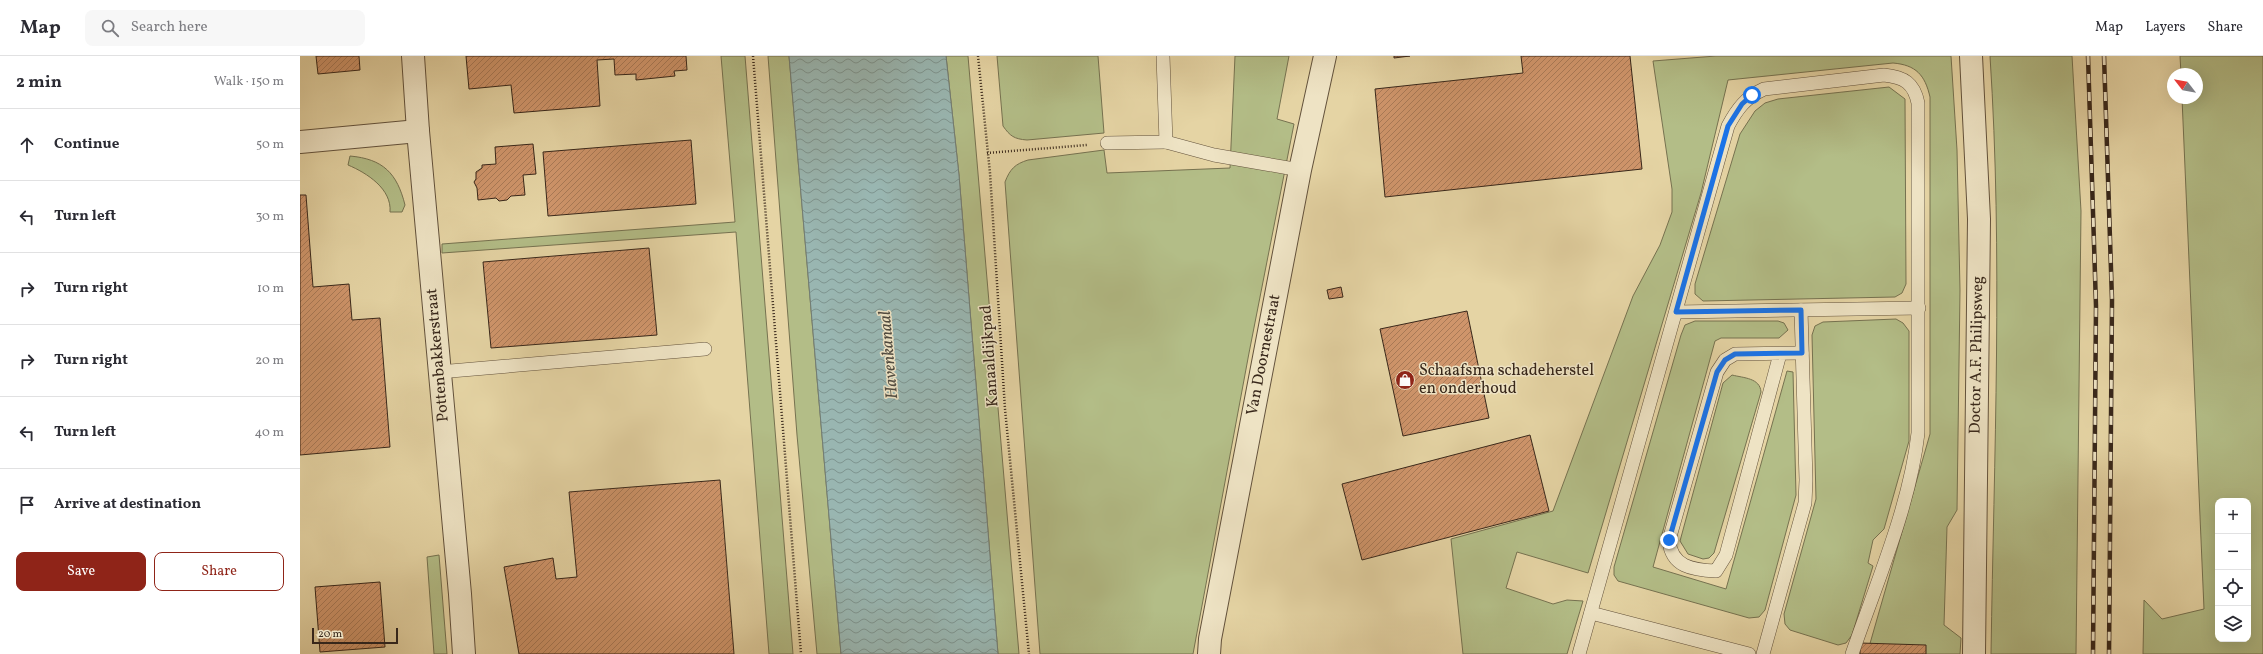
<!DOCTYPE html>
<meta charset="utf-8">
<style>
body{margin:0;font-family:Vollkorn,serif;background:#f7f7f7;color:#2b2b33}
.controls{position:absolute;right:12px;bottom:12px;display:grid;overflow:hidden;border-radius:8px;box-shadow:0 4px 16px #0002}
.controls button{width:36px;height:36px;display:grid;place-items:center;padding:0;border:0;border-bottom:1px solid #e1e1e2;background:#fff;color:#2b2b33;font:20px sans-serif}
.compass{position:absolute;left:1867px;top:12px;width:36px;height:36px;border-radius:50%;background:#fff;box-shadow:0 4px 16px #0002;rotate:301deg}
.scale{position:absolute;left:12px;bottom:10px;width:86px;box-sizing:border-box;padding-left:4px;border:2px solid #38271a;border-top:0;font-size:11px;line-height:14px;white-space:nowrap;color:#38271a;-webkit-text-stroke:3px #eee3c4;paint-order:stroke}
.stop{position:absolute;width:12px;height:12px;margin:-9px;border:3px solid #1a73e8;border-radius:50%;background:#fff}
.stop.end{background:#1a73e8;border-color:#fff;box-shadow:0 1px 4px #0008}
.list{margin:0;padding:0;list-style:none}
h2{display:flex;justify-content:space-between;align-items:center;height:52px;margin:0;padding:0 16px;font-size:17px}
h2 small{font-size:13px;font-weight:400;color:#7c7c81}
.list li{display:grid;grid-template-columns:26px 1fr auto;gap:12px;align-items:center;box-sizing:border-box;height:72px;padding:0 16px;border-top:1px solid #e1e1e2}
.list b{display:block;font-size:15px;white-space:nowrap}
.list em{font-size:13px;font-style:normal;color:#7c7c81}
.actions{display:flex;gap:8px;padding:12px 16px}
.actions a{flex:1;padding:9px 0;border:1px solid #8f2418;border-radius:8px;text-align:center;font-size:14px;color:#8f2418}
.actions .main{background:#8f2418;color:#fff}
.icon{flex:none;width:22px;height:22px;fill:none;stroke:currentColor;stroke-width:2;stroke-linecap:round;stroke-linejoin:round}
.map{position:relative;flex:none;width:1963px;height:598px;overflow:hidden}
header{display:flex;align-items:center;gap:24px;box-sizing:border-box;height:56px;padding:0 20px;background:#fff;border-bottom:1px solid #e1e1e2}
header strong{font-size:19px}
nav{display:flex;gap:22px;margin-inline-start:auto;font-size:14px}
.search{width:280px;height:36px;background:#f7f7f7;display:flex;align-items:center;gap:10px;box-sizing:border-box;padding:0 14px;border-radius:8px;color:#7c7c81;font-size:15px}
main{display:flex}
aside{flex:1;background:#fff}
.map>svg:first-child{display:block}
.grass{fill:#b3bd87;stroke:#767250;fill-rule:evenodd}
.water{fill:url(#water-waves);stroke:#727d75}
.building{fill:url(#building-hatch);stroke:#38271a}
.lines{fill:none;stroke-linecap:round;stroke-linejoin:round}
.lane-casing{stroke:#63523c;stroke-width:14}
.street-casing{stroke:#63523c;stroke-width:24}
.path{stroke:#38271a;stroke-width:2.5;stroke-dasharray:1 2;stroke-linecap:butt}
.lane{stroke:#eee3c4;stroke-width:13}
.street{stroke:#eee3c4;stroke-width:22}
.rail-casing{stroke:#38271a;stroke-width:4.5}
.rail{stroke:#eee3c4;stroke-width:3;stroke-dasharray:9;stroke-linecap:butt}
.route{stroke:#1a73e8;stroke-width:5}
.labels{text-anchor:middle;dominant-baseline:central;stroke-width:3;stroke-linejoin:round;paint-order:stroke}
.street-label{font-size:16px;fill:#38271a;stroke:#eee3c4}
.poi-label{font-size:16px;fill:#38271a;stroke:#eee3c4;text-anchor:start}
.water-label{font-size:17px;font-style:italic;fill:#504b40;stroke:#eee3c4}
</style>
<header>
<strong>Map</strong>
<div class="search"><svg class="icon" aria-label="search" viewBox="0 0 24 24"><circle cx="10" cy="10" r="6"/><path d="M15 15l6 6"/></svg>Search here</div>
<nav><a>Map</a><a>Layers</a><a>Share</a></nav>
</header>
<main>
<aside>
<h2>2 min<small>Walk · 150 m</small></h2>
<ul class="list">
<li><svg class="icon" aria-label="ahead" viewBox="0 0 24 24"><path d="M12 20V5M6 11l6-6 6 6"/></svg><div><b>Continue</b></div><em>50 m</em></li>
<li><svg class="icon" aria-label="left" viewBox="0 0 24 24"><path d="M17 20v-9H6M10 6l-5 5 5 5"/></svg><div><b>Turn left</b></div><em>30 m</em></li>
<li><svg class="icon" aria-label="right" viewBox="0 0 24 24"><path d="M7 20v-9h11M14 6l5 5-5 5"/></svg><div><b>Turn right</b></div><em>10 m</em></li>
<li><svg class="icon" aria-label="right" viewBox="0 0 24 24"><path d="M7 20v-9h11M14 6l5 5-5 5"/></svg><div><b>Turn right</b></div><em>20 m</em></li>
<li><svg class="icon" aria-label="left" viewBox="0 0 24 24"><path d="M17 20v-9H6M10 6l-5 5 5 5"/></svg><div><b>Turn left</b></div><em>40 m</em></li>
<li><svg class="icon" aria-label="arrive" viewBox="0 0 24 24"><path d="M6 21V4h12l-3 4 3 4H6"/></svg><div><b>Arrive at destination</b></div></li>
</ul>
<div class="actions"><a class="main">Save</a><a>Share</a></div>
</aside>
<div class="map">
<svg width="1963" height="598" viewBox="0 0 1963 598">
<defs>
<pattern id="water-waves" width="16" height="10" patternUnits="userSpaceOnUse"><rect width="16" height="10" fill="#99b6b1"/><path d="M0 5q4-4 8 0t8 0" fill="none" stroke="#7e948f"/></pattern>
<pattern id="building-hatch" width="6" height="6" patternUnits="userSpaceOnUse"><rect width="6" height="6" fill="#cf956b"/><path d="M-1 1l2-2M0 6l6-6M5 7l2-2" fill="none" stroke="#a97a57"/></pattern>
</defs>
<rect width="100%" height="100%" fill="#e5d4a4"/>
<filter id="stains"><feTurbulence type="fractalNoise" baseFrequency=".005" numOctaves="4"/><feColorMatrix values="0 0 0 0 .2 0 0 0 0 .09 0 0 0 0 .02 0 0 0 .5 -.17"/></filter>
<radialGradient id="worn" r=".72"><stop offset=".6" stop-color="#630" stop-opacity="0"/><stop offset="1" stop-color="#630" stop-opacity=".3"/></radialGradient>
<g class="grass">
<path d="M 421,0 L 445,0 L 493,598 L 469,598 L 436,176 L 142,197 L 142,188 L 435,166 Z"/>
<path d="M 468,0 L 489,0 L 541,598 L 517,598 L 497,379 Z"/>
<path d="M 646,0 L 668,0 L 719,598 L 698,598 L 659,119 Z"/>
<path d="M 697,0 L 798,0 L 804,77 L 727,84 C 714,83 710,80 703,70 Z"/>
<path d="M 935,0 L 989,0 L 977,63 L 994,68 L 949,297 L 893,598 L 740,598 L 705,126 C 710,113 715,108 728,104 L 804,94 L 807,117 L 930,112 Z"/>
<path d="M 1416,0 L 1651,0 L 1657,94 L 1660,234 L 1657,454 L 1647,471 L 1644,569 L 1661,582 L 1660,598 L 1567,598 L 1630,378 L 1630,41 C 1625,19 1616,9 1593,7 L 1428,24 L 1401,137 L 1288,517 L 1217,496 L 1206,532 L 1253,548 L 1267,544 L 1283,545 L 1267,598 L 1163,598 L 1151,483 L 1253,455 L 1333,240 L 1360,189 L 1372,156 L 1372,133 L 1353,5 Z"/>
<path d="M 1690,0 L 1772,0 L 1781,155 L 1776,598 L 1691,598 C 1694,399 1703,199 1690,0 Z"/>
<path d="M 1880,0 L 1963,0 L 1963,598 L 1843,598 L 1844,544 L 1862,563 L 1904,553 L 1882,42 L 1897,42 L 1897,18 L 1881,18 ZM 1918,445 L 1948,445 L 1948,583 L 1918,583 Z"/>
<path d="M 1589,31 L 1605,43 L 1606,228 L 1602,237 L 1595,241 L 1403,245 L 1395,238 L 1395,228 L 1440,78 L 1455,55 L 1465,47 L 1478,43 Z"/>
<path d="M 50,100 C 83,103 97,117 105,149 L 102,156 L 90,156 C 92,133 67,117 48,109 Z"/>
<path d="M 1596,263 L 1603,267 L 1609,275 L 1609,385 L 1584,473 L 1573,484 L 1568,507 L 1573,510 L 1552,579 L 1546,587 L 1538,589 L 1490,574 L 1485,568 L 1484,558 L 1516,443 L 1512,279 L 1515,270 L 1523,266 Z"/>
<path d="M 1395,265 L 1478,265 L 1484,267 L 1488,274 L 1479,282 L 1421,282 L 1415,285 L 1353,511 L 1426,533 L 1487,315 L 1493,316 L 1496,439 L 1465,554 L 1459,561 L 1449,562 L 1318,525 L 1314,519 L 1314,511 L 1381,279 L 1385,269 Z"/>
<path d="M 1432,319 C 1444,322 1460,322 1461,336 L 1414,497 L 1409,502 L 1403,503 L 1388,498 L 1380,485 L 1423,327 Z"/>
<path d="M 139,499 L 147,598 L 134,598 L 127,501 Z"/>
</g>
<path class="water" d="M 489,0 L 646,0 L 659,119 L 698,598 L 541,598 Z"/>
<g class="building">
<path d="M 16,0 L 59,0 L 60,14 L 18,18 Z"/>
<path d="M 166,0 L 386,0 L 387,14 L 374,15 L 375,20 L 336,24 L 336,18 L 315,19 L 314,3 L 297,4 L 300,50 L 214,57 L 211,29 L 169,33 Z"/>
<path d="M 1094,0 L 1110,0 L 1094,2 Z"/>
<path d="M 1221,0 L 1330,0 L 1342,113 L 1085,141 L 1075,33 L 1223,17 Z"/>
<path d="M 391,84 L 396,148 L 248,160 L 243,96 Z"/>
<path d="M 233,88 L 236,118 L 223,119 L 225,139 L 211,140 L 207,144 L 199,145 L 196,142 L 178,144 L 177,132 L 174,126 L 176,123 L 176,116 L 182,112 L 182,109 L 196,108 L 195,91 Z"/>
<path d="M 0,139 L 6,139 L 13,231 L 49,228 L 52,264 L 80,262 L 90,391 L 0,399 Z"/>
<path d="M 349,192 L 357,279 L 191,292 L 183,206 Z"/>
<path d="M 1041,231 L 1043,241 L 1029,243 L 1027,234 Z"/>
<path d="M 1167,255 L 1189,362 L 1103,380 L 1080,273 Z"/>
<path d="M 1230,379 L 1249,455 L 1062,504 L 1042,428 Z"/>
<path d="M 420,424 L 434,598 L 219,598 L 204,511 L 253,502 L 256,523 L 277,521 L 269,436 Z"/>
<path d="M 80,526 L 85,591 L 20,596 L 15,531 Z"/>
<path d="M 1560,587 L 1626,589 L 1626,598 L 1560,598 Z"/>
</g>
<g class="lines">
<g class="lane-casing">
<g id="lane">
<path d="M 866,86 L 914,99 L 1000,114"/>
<path d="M 807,87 L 866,86 L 863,0"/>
<path d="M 1376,256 L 1619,252"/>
<path d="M 1480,298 L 1426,499 L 1416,515 C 1393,514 1371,511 1369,484 L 1417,316 L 1425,304 L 1435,298 L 1502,297"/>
<path d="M 139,316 L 405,293"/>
<path d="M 1291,557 L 1449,598"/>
<path d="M 1279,598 L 1428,70 C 1437,53 1446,41 1464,33 L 1584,19 C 1604,21 1614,27 1618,47 L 1618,377 C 1610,450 1576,528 1552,598"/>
<path d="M 1463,598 L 1505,447 L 1506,424 L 1501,254"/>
</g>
</g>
<g class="street-casing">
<g id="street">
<path d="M 113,0 L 118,75 L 160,538 L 164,598"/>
<path d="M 1671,0 L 1679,163 L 1674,598"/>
<path d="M 0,86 L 118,75"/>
<path d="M 909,598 L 910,583 L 1000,114 L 1025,0"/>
</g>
</g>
<g class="path">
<path d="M 453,0 L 501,598"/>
<path d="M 678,0 L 690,117 L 705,353 L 729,598"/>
<path d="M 687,97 L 787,89"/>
</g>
<use href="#lane" class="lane"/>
<use href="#street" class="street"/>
<g class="rail-casing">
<g id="rail">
<path d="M 1788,0 L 1796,250 L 1793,598"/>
<path d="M 1804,0 L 1812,244 L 1809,598"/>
</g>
</g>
<use href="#rail" class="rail"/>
</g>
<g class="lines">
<path class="route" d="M 1369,484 L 1417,316 L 1425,304 L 1435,298 L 1502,297 L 1501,254 L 1376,256 L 1428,70 L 1442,48 L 1452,39"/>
</g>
<defs>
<g id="shop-disc" transform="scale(1)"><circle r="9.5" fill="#8f2418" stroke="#eee3c4"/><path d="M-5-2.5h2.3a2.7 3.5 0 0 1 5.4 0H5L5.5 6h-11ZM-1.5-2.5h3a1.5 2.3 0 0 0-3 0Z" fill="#fff"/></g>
</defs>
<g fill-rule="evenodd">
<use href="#shop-disc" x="1105" y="324"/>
</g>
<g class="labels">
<g class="street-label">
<text transform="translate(138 299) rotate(-95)">Pottenbakkerstraat</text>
<text transform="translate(964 299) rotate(-79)">Van Doornestraat</text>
<text transform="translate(1677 299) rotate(-89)">Doctor A.F. Philipsweg</text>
<text transform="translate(690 300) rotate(-94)">Kanaaldijkpad</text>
</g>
<g class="poi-label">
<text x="1119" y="315">Schaafsma schadeherstel<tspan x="1119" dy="18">en onderhoud</tspan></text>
</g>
<g class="water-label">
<text transform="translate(589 299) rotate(-95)">Havenkanaal</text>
</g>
</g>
<rect width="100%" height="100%" filter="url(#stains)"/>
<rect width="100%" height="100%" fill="url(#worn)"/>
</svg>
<div class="controls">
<button>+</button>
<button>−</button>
<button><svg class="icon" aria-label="locate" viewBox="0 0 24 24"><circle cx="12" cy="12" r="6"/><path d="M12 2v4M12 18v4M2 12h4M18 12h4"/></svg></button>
<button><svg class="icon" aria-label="layers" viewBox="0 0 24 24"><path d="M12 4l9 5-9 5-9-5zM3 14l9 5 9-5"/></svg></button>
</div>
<svg class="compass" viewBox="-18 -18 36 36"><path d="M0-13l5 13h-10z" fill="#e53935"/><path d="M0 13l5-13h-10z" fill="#7c7c81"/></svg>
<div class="scale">20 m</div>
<div class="stop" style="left:1452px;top:39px"></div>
<div class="stop end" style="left:1369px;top:484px"></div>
</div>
</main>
